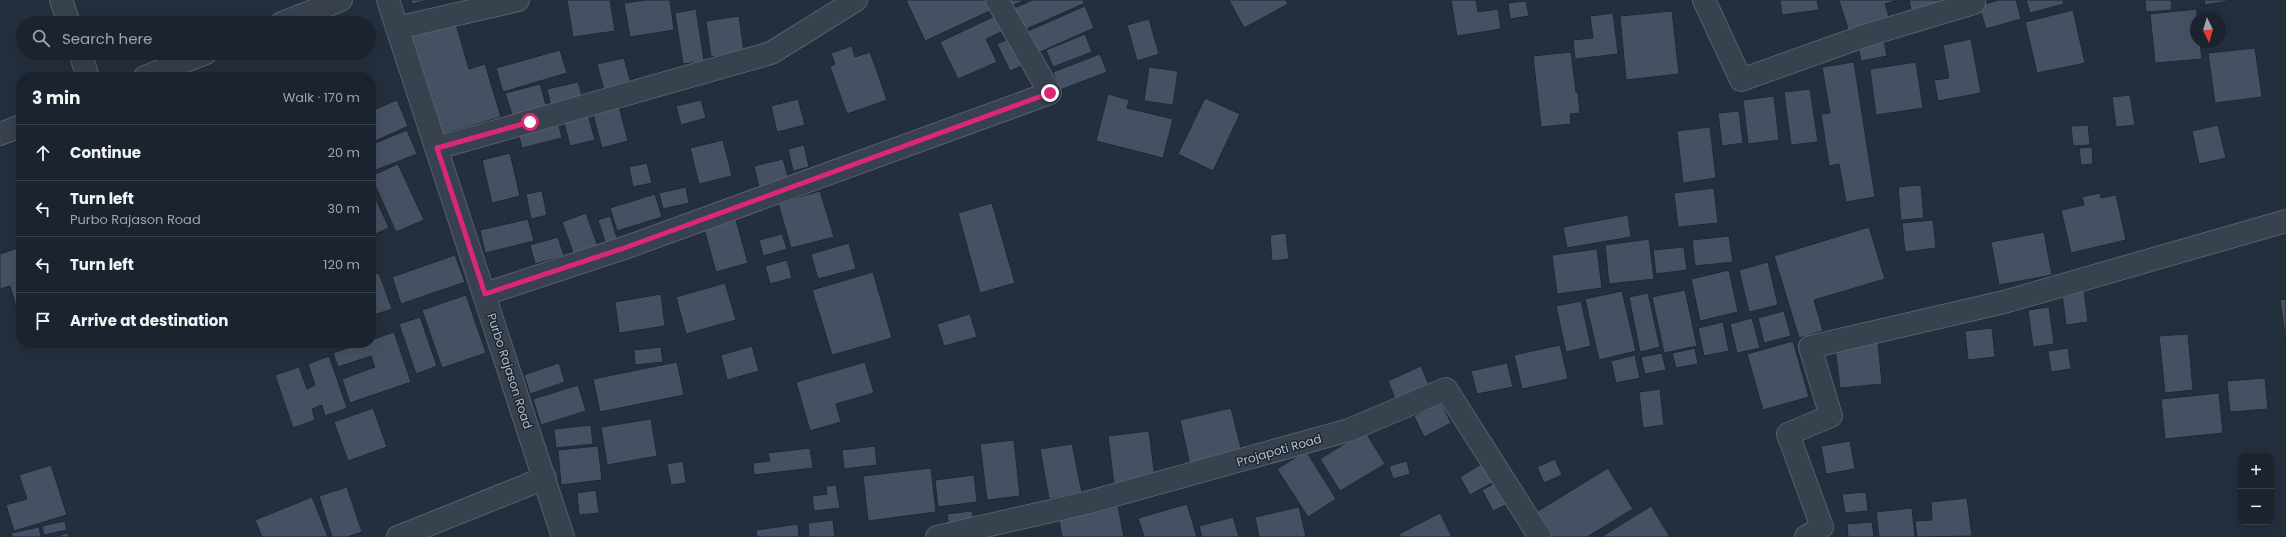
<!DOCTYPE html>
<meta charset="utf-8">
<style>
body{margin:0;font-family:Poppins,sans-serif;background:#242b36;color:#f1f3f6}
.controls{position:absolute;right:12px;bottom:12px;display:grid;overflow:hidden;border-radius:8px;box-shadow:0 4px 16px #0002}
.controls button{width:36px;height:36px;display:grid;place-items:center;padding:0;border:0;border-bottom:1px solid #39404a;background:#1b232e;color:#f1f3f6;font:20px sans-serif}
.compass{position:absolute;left:2190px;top:12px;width:36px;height:36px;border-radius:50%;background:#1b232e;box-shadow:0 4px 16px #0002;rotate:175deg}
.stop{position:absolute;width:12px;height:12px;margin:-9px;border:3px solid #db2777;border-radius:50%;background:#fff}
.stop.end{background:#db2777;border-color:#fff;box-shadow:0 1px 4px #0008}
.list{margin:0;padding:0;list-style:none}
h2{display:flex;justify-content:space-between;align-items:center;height:52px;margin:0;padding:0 16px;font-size:17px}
h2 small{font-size:13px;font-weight:400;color:#a0a4aa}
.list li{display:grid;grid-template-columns:26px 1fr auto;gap:12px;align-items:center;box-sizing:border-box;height:56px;padding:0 16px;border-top:1px solid #39404a}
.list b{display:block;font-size:15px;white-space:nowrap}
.list p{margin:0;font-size:13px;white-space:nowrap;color:#a0a4aa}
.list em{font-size:13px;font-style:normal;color:#a0a4aa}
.icon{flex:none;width:22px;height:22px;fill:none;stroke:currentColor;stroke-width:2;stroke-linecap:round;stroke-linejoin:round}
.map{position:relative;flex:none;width:2286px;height:537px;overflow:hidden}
.search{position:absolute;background:#1b232e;box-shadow:0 4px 16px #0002;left:16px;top:16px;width:360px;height:44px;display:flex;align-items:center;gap:10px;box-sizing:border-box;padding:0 14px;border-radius:22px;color:#a0a4aa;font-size:15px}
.panel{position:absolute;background:#1b232e;box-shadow:0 4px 16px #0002;left:16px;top:72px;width:360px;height:276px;border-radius:16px}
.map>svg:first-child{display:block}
.building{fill:#455162;stroke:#1f2835}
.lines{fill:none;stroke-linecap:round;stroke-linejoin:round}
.minor-casing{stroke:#565f6c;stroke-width:24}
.minor{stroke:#38414e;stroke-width:22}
.route{stroke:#db2777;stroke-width:5}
.labels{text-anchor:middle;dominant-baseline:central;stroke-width:3;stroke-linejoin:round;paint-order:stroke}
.street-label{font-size:12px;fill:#b4bcc9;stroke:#1d2633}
</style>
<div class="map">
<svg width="2286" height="537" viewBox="0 0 2286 537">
<rect width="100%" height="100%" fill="#242f3e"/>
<g class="building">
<path d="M 411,0 L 429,0 L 412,4 Z"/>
<path d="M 567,0 L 610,0 L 615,31 L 573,37 Z"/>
<path d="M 646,0 L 670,0 L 674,30 L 630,37 L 624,3 Z"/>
<path d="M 906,0 L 990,0 L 994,9 L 925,41 Z"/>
<path d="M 1000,0 L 1025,0 L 1005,9 Z"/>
<path d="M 1033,0 L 1083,0 L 1085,3 L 1024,30 L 1014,8 Z"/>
<path d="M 1229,0 L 1286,0 L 1288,4 L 1244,28 Z"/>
<path d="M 1451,0 L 1476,0 L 1478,12 L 1498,9 L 1501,29 L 1457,36 Z"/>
<path d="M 1780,0 L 1817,0 L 1819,10 L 1782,15 Z"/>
<path d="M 1839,0 L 1899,0 L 1885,4 L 1892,26 L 1851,39 Z"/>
<path d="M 1909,0 L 1952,0 L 1911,10 Z"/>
<path d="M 1999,0 L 2016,0 L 2021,19 L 1986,29 L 1979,6 Z"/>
<path d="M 2026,0 L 2063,0 L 2064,4 L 2030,13 Z"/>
<path d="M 2145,0 L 2171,0 L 2172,10 L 2146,12 Z"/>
<path d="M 2204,0 L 2235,0 L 2205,5 Z"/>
<path d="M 1526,1 L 1529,16 L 1510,19 L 1508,3 Z"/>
<path d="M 1085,6 L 1094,28 L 1038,53 L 1028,31 Z"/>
<path d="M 696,9 L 704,61 L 683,64 L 675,13 Z"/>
<path d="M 2197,9 L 2196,42 L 2200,42 L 2202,59 L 2155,63 L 2150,14 Z"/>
<path d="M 2073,10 L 2085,63 L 2037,73 L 2025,22 Z"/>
<path d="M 1672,11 L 1679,74 L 1626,80 L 1620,16 Z"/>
<path d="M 1001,13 L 1008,29 L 986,39 L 997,62 L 958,79 L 940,42 Z"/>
<path d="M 1613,13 L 1618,54 L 1575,59 L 1573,40 L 1593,38 L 1590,16 Z"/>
<path d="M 739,16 L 744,52 L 711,57 L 706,21 Z"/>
<path d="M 1149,19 L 1159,54 L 1137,61 L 1127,25 Z"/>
<path d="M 455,21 L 469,69 L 485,64 L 501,117 L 440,135 L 410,34 Z"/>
<path d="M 1085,34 L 1092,52 L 1053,67 L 1046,50 Z"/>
<path d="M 1883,35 L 1887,56 L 1861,61 L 1857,40 Z"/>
<path d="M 1015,36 L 1028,63 L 1010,71 L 997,44 Z"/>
<path d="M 1971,39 L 1981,93 L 1938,101 L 1934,80 L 1949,78 L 1943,45 Z"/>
<path d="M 852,46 L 855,57 L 870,52 L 887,100 L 847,114 L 830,67 L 835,64 L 831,53 Z"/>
<path d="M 2255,48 L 2262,97 L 2215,103 L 2208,53 Z"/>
<path d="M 560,50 L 567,73 L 503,92 L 496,68 Z"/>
<path d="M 1571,52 L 1576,92 L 1578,92 L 1580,113 L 1570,114 L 1571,124 L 1541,127 L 1533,56 Z"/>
<path d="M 1100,54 L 1107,72 L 1060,90 L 1053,72 Z"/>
<path d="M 624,58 L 631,83 L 604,90 L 597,64 Z"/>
<path d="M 1854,62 L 1875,197 L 1846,202 L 1839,164 L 1829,166 L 1821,114 L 1830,113 L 1822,67 Z"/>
<path d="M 1916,62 L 1923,108 L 1876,115 L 1870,69 Z"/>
<path d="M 1149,67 L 1178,71 L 1173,105 L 1144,101 Z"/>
<path d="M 578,82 L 583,99 L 551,106 L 547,89 Z"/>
<path d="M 540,84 L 548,112 L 514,121 L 505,93 Z"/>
<path d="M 1810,89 L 1818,142 L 1791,145 L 1784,92 Z"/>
<path d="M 1108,94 L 1129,100 L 1127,108 L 1173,119 L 1163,158 L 1096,141 Z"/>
<path d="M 2130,95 L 2135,125 L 2116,127 L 2112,97 Z"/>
<path d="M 1774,96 L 1779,140 L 1748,144 L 1743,100 Z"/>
<path d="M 1205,98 L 1240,114 L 1213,171 L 1178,154 Z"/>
<path d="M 798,99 L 805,125 L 777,132 L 771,106 Z"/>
<path d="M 397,100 L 408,126 L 371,143 L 371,111 Z"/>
<path d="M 701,100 L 706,118 L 681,125 L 676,106 Z"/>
<path d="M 618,103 L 628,141 L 602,148 L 592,110 Z"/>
<path d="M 587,111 L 595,140 L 570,146 L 563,118 Z"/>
<path d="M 1739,111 L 1743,143 L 1722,146 L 1718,113 Z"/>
<path d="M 557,118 L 562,138 L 522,148 L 517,128 Z"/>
<path d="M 2088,125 L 2090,145 L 2073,146 L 2071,126 Z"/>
<path d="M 2218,125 L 2226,158 L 2199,164 L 2192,131 Z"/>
<path d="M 1710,127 L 1716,178 L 1683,183 L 1677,131 Z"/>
<path d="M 407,130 L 417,154 L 371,172 L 371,145 Z"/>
<path d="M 723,140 L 732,176 L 699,184 L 690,148 Z"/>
<path d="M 804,145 L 809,167 L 793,171 L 788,149 Z"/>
<path d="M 2092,147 L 2093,164 L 2081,165 L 2079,148 Z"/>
<path d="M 510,153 L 520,196 L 492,203 L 482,160 Z"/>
<path d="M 783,159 L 789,180 L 759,187 L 754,166 Z"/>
<path d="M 647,163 L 652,183 L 633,187 L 629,167 Z"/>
<path d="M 398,164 L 424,220 L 396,232 L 371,176 Z"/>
<path d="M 1921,185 L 1924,218 L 1901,220 L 1898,187 Z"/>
<path d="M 686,187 L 689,203 L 663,209 L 659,193 Z"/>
<path d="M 371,188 L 389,228 L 371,236 Z"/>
<path d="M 1714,188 L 1718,223 L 1678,227 L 1674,193 Z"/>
<path d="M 542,191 L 547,215 L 531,219 L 526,194 Z"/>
<path d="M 820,191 L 834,237 L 791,248 L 778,203 Z"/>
<path d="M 2100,193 L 2101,198 L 2116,195 L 2126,240 L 2071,253 L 2061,210 L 2084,205 L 2082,197 Z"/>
<path d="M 655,194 L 662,217 L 617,231 L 610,208 Z"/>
<path d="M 992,203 L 1015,283 L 980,293 L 958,213 Z"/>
<path d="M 586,213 L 598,247 L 574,255 L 562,222 Z"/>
<path d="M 1628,215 L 1631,237 L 1567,248 L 1563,227 Z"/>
<path d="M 610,216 L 618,241 L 606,245 L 598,220 Z"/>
<path d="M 528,219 L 534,241 L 485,253 L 480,230 Z"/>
<path d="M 736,220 L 748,263 L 716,272 L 704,229 Z"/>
<path d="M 1933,220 L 1936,248 L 1905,252 L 1902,223 Z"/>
<path d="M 1869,227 L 1885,279 L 1814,300 L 1823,331 L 1799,338 L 1774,256 Z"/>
<path d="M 2044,232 L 2052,275 L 1999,285 L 1991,242 Z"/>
<path d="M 1286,233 L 1289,259 L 1272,261 L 1270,235 Z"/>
<path d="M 782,234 L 787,249 L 763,256 L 759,240 Z"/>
<path d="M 1729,236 L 1733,262 L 1695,266 L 1692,240 Z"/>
<path d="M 558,237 L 564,256 L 535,264 L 530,245 Z"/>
<path d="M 1649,239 L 1654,279 L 1609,284 L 1605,245 Z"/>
<path d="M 849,243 L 856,269 L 818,279 L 811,254 Z"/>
<path d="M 21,247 L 21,317 L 19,317 L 10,286 L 0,289 L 0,254 Z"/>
<path d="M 1684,247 L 1687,270 L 1656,274 L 1653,250 Z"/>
<path d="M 1597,249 L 1602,288 L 1557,294 L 1552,255 Z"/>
<path d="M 455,255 L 465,282 L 401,304 L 392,277 Z"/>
<path d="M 787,260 L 792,278 L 770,284 L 765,266 Z"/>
<path d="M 1768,262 L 1778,305 L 1749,312 L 1739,270 Z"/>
<path d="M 1729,270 L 1738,312 L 1700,321 L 1691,279 Z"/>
<path d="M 873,272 L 892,338 L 832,355 L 812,290 Z"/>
<path d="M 379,273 L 392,309 L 371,316 L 371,275 Z"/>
<path d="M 725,283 L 736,320 L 686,334 L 676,297 Z"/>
<path d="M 1685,290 L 1697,346 L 1664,353 L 1652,297 Z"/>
<path d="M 2084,290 L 2088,322 L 2066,325 L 2062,293 Z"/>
<path d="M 1622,291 L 1636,351 L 1599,360 L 1585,299 Z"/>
<path d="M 1648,293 L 1660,347 L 1640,352 L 1629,297 Z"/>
<path d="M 661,294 L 665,326 L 619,333 L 615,302 Z"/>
<path d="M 466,295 L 486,353 L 442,368 L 422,310 Z"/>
<path d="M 2286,299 L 2286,342 L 2280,300 Z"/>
<path d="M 1581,301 L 1591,346 L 1566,352 L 1556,306 Z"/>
<path d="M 2049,307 L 2054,344 L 2033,347 L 2028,310 Z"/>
<path d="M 1784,311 L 1791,336 L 1764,343 L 1758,318 Z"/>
<path d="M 970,314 L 977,337 L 944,346 L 937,324 Z"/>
<path d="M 420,317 L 437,366 L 416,374 L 399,324 Z"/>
<path d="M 1752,318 L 1760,348 L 1737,353 L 1730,324 Z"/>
<path d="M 1723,322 L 1729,351 L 1704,356 L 1698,328 Z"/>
<path d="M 1992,328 L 1995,357 L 1968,360 L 1965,331 Z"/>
<path d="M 394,332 L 411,382 L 350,403 L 342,379 L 375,367 L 371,356 L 338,367 L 333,353 L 362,343 L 371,343 L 371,340 Z"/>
<path d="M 2188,334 L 2193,390 L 2165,393 L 2159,336 Z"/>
<path d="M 1793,341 L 1809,397 L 1763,410 L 1747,354 Z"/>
<path d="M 1878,343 L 1882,384 L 1840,388 L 1835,347 Z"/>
<path d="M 1560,345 L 1568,379 L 1522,389 L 1514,355 Z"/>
<path d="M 752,346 L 759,371 L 727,380 L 721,355 Z"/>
<path d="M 661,347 L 663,362 L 635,365 L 634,350 Z"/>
<path d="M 1695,348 L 1698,364 L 1676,368 L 1672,353 Z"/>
<path d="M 2068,348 L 2071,369 L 2051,372 L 2048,351 Z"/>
<path d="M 1662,353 L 1666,370 L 1645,374 L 1641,357 Z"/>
<path d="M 1635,355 L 1640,378 L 1616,383 L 1611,361 Z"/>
<path d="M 329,356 L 347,408 L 325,416 L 322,405 L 312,409 L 315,420 L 293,428 L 275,375 L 299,367 L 307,389 L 315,385 L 308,364 Z"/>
<path d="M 677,362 L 684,395 L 600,412 L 593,379 Z"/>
<path d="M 865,362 L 874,393 L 836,404 L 841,422 L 810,431 L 796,382 Z"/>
<path d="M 559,363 L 565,382 L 530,394 L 524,375 Z"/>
<path d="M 1507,363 L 1513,387 L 1477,394 L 1471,371 Z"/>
<path d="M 1421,366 L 1432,392 L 1398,406 L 1388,381 Z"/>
<path d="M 2265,378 L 2268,409 L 2230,412 L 2227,381 Z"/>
<path d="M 578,385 L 586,411 L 541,425 L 533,399 Z"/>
<path d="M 1660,389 L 1664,425 L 1643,428 L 1639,392 Z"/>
<path d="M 2219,393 L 2223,433 L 2165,439 L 2161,399 Z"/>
<path d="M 1441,402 L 1451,423 L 1424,437 L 1414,416 Z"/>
<path d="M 373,408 L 387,447 L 348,461 L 334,422 Z"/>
<path d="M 1231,408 L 1242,452 L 1190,465 L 1180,420 Z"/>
<path d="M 651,419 L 657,456 L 607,465 L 601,427 Z"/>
<path d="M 591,425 L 593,444 L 556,448 L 554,429 Z"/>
<path d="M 1149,431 L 1155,478 L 1114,484 L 1108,436 Z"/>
<path d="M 1365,431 L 1385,464 L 1340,491 L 1320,459 Z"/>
<path d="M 1014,440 L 1020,496 L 987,500 L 980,444 Z"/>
<path d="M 1850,441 L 1855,469 L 1826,474 L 1821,446 Z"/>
<path d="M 1072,444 L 1082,493 L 1049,499 L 1040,449 Z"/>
<path d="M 598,446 L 602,480 L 561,485 L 558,450 Z"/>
<path d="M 875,446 L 877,465 L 844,469 L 842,450 Z"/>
<path d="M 810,448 L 813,468 L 754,475 L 753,463 L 770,461 L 768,453 Z"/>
<path d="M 1306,451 L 1336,499 L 1308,517 L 1277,469 Z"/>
<path d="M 1555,459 L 1562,475 L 1544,483 L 1537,467 Z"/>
<path d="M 683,461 L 686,483 L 671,485 L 667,464 Z"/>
<path d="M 1407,461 L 1410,474 L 1393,479 L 1389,466 Z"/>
<path d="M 1485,462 L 1495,481 L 1470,495 L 1460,477 Z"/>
<path d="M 51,465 L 67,515 L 14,531 L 6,505 L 27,499 L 19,475 Z"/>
<path d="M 931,468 L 936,512 L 868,521 L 863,476 Z"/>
<path d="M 1608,468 L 1633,509 L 1587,537 L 1547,537 L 1533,514 Z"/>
<path d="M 974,475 L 977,502 L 938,507 L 935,480 Z"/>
<path d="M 1497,482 L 1508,504 L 1493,511 L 1482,490 Z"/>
<path d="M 836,485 L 840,508 L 814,511 L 812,496 L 827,494 L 826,486 Z"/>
<path d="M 347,487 L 362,532 L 347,537 L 332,537 L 319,496 Z"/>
<path d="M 596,490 L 599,513 L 579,515 L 577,493 Z"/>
<path d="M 1866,492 L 1868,511 L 1845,513 L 1842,494 Z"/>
<path d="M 312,497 L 328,537 L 262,537 L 255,520 Z"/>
<path d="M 1967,498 L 1972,536 L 1917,537 L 1915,521 L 1932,520 L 1931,502 Z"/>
<path d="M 1187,504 L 1197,537 L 1144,537 L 1138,518 Z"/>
<path d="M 1118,506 L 1124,537 L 1062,537 L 1059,519 Z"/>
<path d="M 1651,506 L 1670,537 L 1601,537 Z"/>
<path d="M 1299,507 L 1306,537 L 1259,537 L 1255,517 Z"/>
<path d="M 1912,508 L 1915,537 L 1879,537 L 1876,512 Z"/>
<path d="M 972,511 L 974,524 L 949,527 L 947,514 Z"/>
<path d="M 1440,513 L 1452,537 L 1401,537 L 1399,534 Z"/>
<path d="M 1233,517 L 1239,537 L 1202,537 L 1199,526 Z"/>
<path d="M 833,520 L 835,537 L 809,537 L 808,523 Z"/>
<path d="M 65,521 L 67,530 L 44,535 L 42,526 Z"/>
<path d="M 1872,522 L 1874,537 L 1848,537 L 1847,524 Z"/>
<path d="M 798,524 L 799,537 L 757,537 L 756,530 Z"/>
<path d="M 39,527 L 41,537 L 12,537 L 11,533 Z"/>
<path d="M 68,533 L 69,537 L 54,537 Z"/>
</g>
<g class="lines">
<g class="minor-casing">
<g id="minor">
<path d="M 61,0 L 69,23"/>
<path d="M 388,0 L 563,537"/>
<path d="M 1704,0 L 1741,80 L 1864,36 L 1974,3"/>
<path d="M 282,23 L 341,0"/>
<path d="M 397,28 L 518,0"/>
<path d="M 80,53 L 88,77"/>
<path d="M 145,77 L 206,53"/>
<path d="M 0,134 L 21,126"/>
<path d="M 437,148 L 771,53 L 856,0"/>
<path d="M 485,294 L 627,247 L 1050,93 L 997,0"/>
<path d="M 398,537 L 545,478"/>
<path d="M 937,537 L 1086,503 L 1349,430 L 1446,389 L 1540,537"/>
<path d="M 1806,537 L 1822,527 L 1788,434 L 1831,416 L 1810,347 L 2004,302 L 2286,221"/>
</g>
</g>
<use href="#minor" class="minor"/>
</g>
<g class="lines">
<path class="route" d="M 530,122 L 437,148 L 485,294 L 627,247 L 1050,93"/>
</g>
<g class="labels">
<g class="street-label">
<text transform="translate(510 371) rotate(72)">Purbo Rajason Road</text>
<text transform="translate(1279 450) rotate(-16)">Projapoti Road</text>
</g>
</g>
</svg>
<div class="controls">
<button>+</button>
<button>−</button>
</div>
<svg class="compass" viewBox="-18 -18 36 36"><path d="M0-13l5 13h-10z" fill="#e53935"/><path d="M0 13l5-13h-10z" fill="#a0a4aa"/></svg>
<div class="stop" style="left:530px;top:122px"></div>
<div class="stop end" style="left:1050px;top:93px"></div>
<div class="search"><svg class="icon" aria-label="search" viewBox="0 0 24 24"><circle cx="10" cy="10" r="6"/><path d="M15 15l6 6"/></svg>Search here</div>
<section class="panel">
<h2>3 min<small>Walk · 170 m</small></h2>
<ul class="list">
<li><svg class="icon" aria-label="ahead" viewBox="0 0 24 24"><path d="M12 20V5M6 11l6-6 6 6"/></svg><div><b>Continue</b></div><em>20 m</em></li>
<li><svg class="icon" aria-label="left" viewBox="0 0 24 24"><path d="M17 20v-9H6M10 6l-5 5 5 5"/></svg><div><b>Turn left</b><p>Purbo Rajason Road</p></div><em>30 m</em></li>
<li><svg class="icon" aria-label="left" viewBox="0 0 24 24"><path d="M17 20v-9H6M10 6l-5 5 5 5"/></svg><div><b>Turn left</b></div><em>120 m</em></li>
<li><svg class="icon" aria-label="arrive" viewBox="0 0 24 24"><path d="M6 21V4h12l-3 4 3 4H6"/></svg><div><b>Arrive at destination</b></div></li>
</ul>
</section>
</div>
